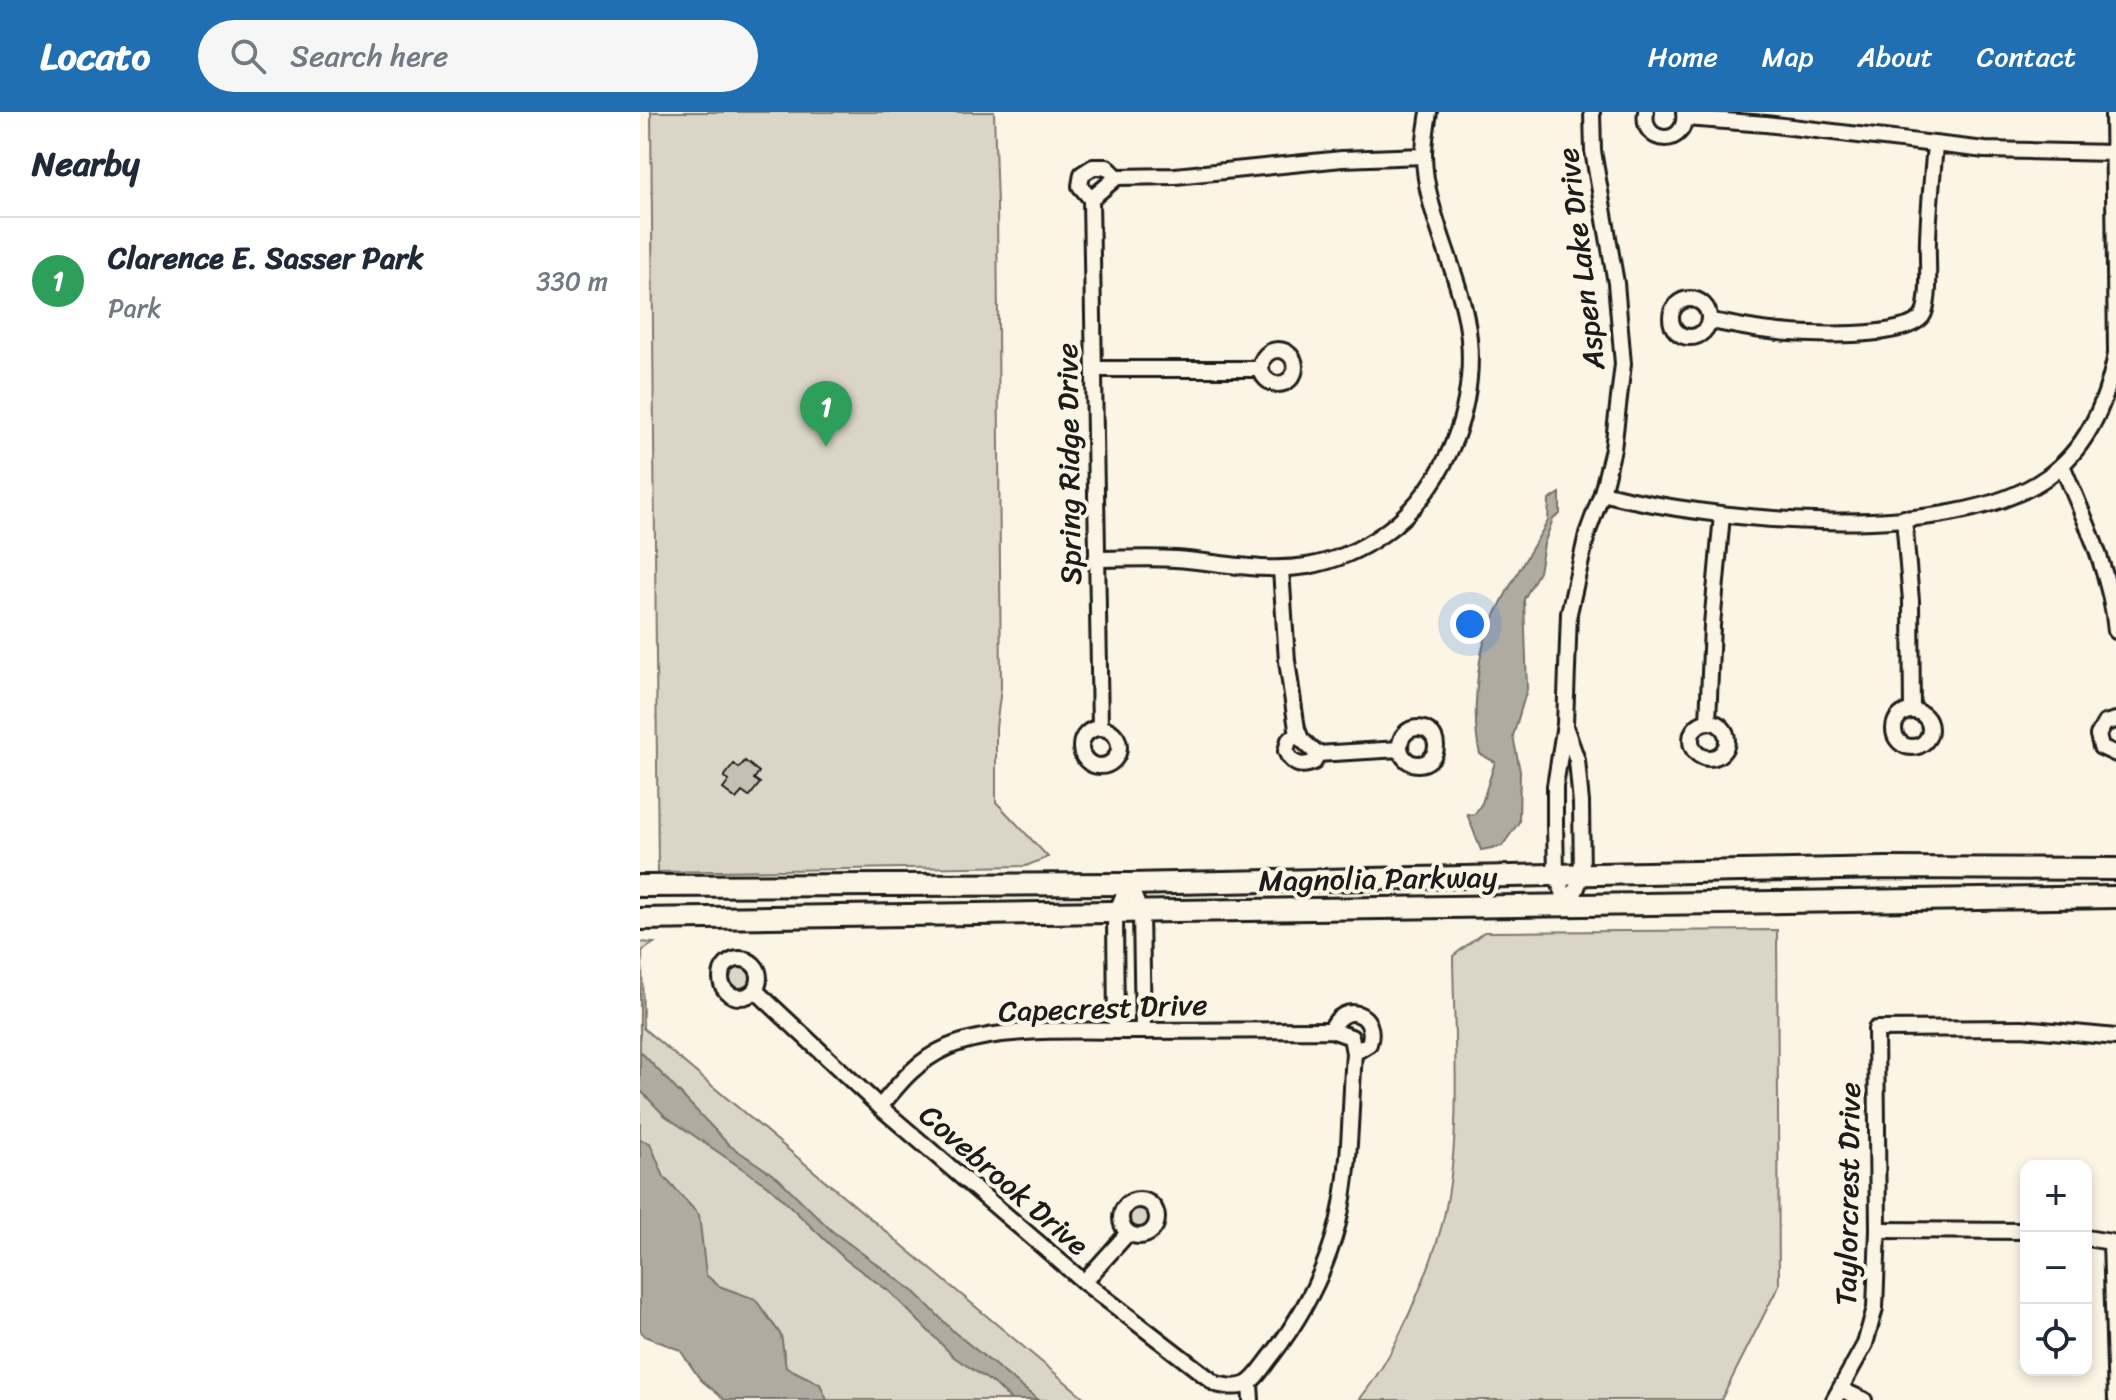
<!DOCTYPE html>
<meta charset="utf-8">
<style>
body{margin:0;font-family:Sriracha,sans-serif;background:#f6f6f7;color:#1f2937}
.controls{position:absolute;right:24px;bottom:24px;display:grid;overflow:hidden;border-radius:16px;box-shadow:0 4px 12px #0003}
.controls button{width:72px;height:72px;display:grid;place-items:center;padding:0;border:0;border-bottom:2px solid #e0e1e3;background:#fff;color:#1f2937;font:40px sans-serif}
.you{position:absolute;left:830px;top:512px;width:28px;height:28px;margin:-20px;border:6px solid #fff;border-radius:50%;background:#1a73e8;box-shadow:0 0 0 12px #1a73e833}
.badge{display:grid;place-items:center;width:52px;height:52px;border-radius:50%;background:#1f6fb2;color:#fff;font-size:26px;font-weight:700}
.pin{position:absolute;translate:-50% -66px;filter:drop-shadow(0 2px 4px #0008)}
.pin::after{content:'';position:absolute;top:42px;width:28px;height:24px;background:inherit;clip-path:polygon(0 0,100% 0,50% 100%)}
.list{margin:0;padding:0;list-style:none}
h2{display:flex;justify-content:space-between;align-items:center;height:104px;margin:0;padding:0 32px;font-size:34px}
h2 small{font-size:26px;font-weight:400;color:#747a83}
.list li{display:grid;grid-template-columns:52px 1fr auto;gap:24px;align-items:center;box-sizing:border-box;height:128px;padding:0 32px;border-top:2px solid #e0e1e3}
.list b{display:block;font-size:30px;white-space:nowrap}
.list p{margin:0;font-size:26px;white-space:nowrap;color:#747a83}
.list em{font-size:26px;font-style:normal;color:#747a83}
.icon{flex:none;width:44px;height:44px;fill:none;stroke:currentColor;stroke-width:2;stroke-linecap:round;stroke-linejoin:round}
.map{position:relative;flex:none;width:1476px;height:1288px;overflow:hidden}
header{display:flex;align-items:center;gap:48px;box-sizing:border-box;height:112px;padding:0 40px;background:#1f6fb2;color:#fff}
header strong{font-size:38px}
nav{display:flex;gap:44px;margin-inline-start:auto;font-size:28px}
.search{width:560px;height:72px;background:#f6f6f7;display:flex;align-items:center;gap:20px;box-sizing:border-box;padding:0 28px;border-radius:44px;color:#747a83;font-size:30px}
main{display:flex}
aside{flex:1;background:#fff}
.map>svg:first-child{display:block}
.green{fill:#dbd5c8;stroke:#7c7872;stroke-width:2}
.water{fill:#b0aba1;stroke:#75726c;stroke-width:2}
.building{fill:#c4c0b3;stroke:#1c1c1c;stroke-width:2}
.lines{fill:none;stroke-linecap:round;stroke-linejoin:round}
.street-casing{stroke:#1c1c1c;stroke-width:20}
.secondary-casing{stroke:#1c1c1c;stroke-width:26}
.street{stroke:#fcf5e5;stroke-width:14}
.secondary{stroke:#fcf5e5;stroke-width:20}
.labels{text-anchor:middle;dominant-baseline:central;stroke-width:8;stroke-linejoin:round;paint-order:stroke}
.street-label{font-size:30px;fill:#1c1c1c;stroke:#fcf5e5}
</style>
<header>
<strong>Locato</strong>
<div class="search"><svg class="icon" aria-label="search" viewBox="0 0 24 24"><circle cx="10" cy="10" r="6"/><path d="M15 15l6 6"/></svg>Search here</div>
<nav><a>Home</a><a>Map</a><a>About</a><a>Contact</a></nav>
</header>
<main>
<aside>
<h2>Nearby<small></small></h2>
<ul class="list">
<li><span class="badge" style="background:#2e9e5b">1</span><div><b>Clarence E. Sasser Park</b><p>Park</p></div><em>330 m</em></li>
</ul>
</aside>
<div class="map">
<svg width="1476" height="1288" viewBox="0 0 1476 1288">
<rect width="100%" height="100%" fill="#fcf5e5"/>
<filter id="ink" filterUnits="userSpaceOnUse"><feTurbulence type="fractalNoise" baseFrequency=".0125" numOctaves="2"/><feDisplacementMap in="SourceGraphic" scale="16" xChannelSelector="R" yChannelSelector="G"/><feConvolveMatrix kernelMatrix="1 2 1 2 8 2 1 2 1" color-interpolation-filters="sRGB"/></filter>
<g filter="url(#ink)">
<g class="green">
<path d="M 11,0 L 354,0 L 357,94 L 361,576 L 356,616 L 356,690 L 408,745 L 386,754 L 18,760 Z"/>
<path d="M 1137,818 L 1139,1173 L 1081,1288 L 719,1288 C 743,1258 758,1228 773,1193 C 786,1163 798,1133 805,1100 C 822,1018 814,929 813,844 L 844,820 Z"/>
<path d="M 0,830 L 14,831 L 2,839 L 3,916 L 447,1288 L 103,1288 L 0,1186 Z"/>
<circle cx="101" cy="864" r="17"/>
<circle cx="496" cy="1106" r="17"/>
</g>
<g class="water">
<path d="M 920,381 L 920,402 L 913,407 L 904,432 L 899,460 L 884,487 L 887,577 L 873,624 L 880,659 L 879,710 L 862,734 L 841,738 L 827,702 L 834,703 L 842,691 L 855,650 L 840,642 C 832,612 836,548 848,519 C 864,481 887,445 908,409 L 909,388 Z"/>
<path d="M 0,939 L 89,1033 L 138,1066 L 192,1119 L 276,1181 L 314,1220 L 398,1288 L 371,1288 L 357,1274 L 314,1245 L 250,1180 L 206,1148 L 132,1077 L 24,1003 L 0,978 Z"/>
<path d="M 0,1028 L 10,1031 L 24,1065 L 59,1103 L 66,1163 L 79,1174 L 115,1187 L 141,1223 L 146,1255 L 180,1272 L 187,1288 L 85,1288 L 60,1267 L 40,1238 L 4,1224 L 0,1218 Z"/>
</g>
<path class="building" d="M 105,649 L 119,660 L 114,667 L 120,671 L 109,685 L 102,680 L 96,687 L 83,677 L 89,669 L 84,665 L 94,652 L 99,656 Z"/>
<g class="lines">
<g class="street-casing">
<g id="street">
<path d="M 1006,0 C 1000,34 1049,35 1044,0"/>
<path d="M 1473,0 L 1476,239"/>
<path d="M 1045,6 L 1126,12 L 1345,38 L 1473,41"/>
<path d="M 451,87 L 460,616"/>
<path d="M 451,87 L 477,65 L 535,64 L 702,47 L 784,44"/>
<path d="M 451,87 L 440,74 L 442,62 L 453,55 L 467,55 L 477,65"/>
<circle cx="1050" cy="206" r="19"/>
<path d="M 1070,209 C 1090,212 1110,217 1131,219 C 1158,223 1274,229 1284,201 C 1291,182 1287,147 1288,127 C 1289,96 1292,65 1295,34"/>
<circle cx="638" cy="255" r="17"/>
<path d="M 454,257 L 621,257"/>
<path d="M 1422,353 C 1444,406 1471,461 1476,519"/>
<path d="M 962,381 C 1072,409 1311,434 1407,365 C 1448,336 1467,289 1476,242"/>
<path d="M 1264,406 L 1271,489 L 1272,599"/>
<path d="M 456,447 C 482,447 509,445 535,447 C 579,450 622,461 667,454 C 781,434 847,314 826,206 C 816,153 784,96 784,42 C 784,28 787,14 789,0"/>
<path d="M 641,457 L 647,549 L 657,617 L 661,627 L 677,642 L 760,637"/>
<circle cx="1272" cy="617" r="18"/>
<path d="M 1476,608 L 1465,611 L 1458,623 L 1461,635 L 1476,642"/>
<path d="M 1068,610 L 1072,513 L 1082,403"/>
<circle cx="1069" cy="628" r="18"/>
<circle cx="460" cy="635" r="19"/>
<circle cx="778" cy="634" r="18"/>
<path d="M 926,617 L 937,648 L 941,691 L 942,763 L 929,795"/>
<path d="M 659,623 L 649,628 L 646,639 C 651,652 661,656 674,650 L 677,642"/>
<path d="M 489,772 L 501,801 L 503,919"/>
<path d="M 929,795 L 916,763 L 915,713 L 915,674 L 925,612 L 929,501 L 947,422 L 962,381 L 973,337 L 983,252 L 976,171 L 953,39 L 952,0"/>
<circle cx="100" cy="866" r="19"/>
<path d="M 115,878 L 240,995 L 444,1170 L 576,1272 C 611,1281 613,1267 633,1242 C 662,1204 686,1158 698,1111 C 711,1057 710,997 714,941 L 711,925 L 691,918 C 626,918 561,919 496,919 C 443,919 356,914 308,935 C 278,948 260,970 240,995"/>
<path d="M 691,918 C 703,888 739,901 729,932 L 714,941"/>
<path d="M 476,919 L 475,802 L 489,772"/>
<circle cx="499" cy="1106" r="18"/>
<path d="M 1238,1118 L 1386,1119"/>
<path d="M 1446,1126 L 1471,1130 L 1476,1288"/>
<path d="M 444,1170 L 488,1121"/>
<path d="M 610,1272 L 611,1288"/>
<path d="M 1200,1277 L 1224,1288"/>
<path d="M 1194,1288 L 1225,1232 L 1235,1196 L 1238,1118 L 1236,917 L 1382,916 L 1476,925"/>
</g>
</g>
<g class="secondary-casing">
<g id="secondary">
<path d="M 0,774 L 489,772 L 1245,756 L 1476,757"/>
<path d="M 0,807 L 1476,785"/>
</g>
</g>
<use href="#street" class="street"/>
<use href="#secondary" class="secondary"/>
</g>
</g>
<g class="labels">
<g class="street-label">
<text transform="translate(941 147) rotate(-97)">Aspen Lake Drive</text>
<text transform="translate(429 352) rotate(-91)">Spring Ridge Drive</text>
<text transform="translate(738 767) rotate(-1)">Magnolia Parkway</text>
<text transform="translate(463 896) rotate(-2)">Capecrest Drive</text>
<text transform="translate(364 1068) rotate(41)">Covebrook Drive</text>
<text transform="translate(1208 1082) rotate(-89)">Taylorcrest Drive</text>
</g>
</g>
</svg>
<div class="controls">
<button>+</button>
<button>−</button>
<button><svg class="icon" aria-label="locate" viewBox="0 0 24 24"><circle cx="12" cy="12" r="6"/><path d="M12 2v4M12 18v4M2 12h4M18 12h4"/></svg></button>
</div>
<div class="you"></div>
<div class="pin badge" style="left:186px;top:335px;background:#2e9e5b">1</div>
</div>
</main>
